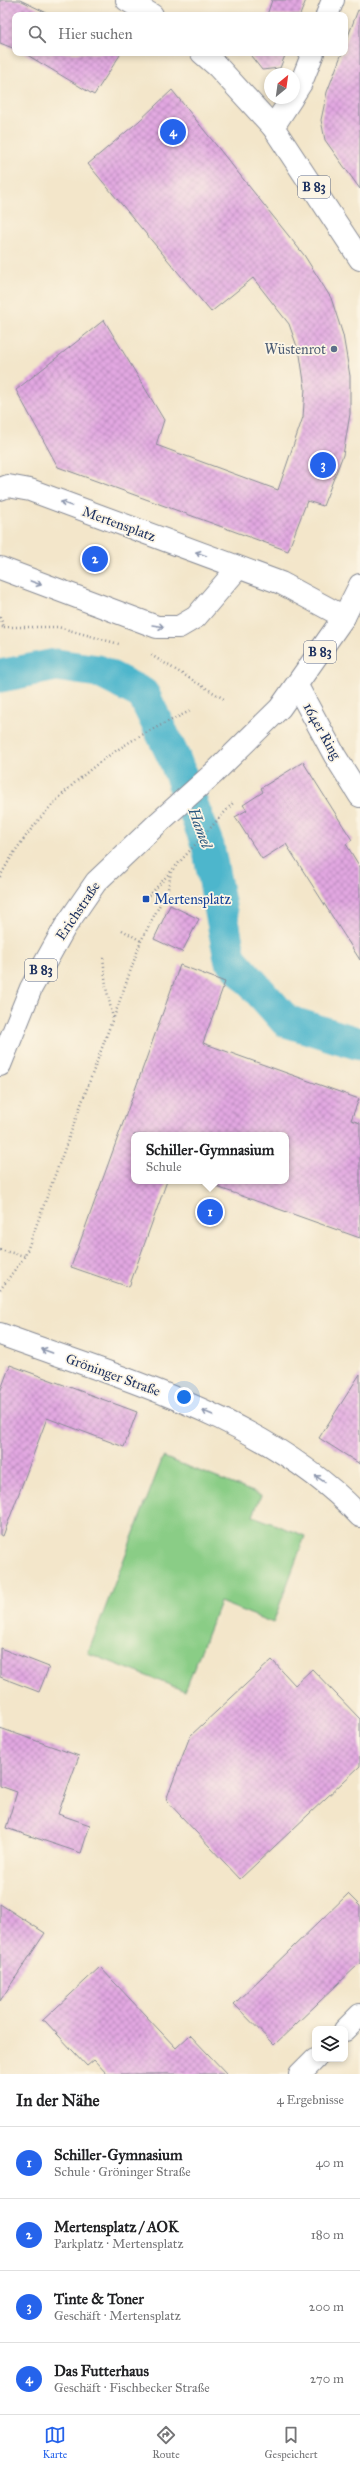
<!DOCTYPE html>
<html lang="de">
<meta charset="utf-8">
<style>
body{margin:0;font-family:"IM FELL Great Primer",serif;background:#f2f2f2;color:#202124}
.controls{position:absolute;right:12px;bottom:12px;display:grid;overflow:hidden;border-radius:8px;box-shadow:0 2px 6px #0003}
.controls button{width:36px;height:36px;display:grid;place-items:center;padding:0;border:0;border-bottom:1px solid #e0e0e0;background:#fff;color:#202124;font:20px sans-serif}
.compass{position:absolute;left:264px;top:68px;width:36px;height:36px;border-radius:50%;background:#fff;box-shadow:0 2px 6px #0003;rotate:29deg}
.you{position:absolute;left:184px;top:1397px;width:14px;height:14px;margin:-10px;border:3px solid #fff;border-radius:50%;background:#1a73e8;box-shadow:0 0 0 6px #1a73e833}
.badge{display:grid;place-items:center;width:26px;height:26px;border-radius:50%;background:#2563eb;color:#fff;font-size:13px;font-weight:700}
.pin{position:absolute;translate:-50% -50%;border:2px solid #fff;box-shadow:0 1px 4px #0006}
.popup{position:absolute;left:131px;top:1132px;width:158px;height:52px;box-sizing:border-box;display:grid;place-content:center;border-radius:8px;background:#fff;filter:drop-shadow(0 1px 3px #0005);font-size:13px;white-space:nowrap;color:#757577}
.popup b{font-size:15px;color:#202124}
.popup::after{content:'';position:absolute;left:50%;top:100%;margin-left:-8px;border:8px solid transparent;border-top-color:#fff}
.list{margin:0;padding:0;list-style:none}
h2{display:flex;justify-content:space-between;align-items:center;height:52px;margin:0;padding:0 16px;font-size:17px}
h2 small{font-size:13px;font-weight:400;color:#757577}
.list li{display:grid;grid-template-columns:26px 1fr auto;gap:12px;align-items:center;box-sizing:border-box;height:72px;padding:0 16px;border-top:1px solid #e0e0e0}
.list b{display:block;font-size:15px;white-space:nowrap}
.list p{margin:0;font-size:13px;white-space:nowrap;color:#757577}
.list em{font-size:13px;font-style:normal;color:#757577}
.icon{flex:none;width:22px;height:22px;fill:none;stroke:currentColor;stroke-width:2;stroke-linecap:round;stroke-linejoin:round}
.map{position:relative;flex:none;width:360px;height:2074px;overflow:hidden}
.search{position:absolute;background:#fff;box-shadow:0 2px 6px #0003;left:12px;right:12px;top:12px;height:44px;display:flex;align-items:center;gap:10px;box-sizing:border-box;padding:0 14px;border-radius:8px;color:#757577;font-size:15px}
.sheet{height:340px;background:#fff}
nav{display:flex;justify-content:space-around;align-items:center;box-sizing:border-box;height:56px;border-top:1px solid #e0e0e0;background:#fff;font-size:11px;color:#757577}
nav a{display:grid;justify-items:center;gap:2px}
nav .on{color:#2563eb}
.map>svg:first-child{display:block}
.pitch{fill:#8acd86;stroke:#527e72}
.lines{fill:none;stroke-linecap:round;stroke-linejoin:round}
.canal{stroke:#4eb6cc;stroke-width:33}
.building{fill:url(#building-cross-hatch)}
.minor-casing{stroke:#878a94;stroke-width:24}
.major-casing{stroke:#878a94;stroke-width:24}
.path{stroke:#878a94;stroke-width:2.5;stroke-dasharray:1 3;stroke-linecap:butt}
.minor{stroke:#fff;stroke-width:22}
.major{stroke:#fff;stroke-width:22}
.oneway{stroke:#8d97ae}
.service-dot{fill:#5c6f8a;stroke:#fcf5e5;stroke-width:1.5}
.transit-dot{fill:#1a4fb4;stroke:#fcf5e5;stroke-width:1.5}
.labels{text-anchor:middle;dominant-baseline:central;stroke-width:3.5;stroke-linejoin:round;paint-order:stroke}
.shield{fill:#fcf5e5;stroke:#5e6a86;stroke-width:1}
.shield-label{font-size:13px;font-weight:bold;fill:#1b2f5e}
.service-label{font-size:14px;fill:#4e5e75;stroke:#fcf5e5;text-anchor:end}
.street-label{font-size:14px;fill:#1b2f5e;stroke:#fcf5e5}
.transit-label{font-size:14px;fill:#164399;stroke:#fcf5e5;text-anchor:start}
.water-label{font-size:15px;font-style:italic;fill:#2a587f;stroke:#fcf5e5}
</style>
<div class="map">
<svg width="360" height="2074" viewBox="0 0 360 2074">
<defs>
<pattern id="building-cross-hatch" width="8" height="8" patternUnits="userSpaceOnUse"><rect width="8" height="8" fill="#e2a7e1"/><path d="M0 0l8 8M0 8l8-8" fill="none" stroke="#b688ba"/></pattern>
</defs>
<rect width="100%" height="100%" fill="#fcf5e5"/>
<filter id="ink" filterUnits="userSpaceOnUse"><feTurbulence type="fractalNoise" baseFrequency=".025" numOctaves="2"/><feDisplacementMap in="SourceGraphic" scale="8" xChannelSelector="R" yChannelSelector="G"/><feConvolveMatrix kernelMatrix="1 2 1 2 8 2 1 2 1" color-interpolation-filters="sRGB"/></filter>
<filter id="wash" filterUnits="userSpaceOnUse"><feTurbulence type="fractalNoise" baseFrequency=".012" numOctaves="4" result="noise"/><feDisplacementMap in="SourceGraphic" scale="16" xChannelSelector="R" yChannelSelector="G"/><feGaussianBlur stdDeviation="0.9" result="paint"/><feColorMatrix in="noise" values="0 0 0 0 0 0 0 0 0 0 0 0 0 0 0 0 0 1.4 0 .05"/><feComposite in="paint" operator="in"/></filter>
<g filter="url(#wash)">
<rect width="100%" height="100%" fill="#f3e6ca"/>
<path class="pitch" d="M 163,1457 L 261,1495 L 253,1516 L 305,1536 L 273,1623 L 220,1602 L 185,1691 L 88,1653 Z"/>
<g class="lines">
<path class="canal" d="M 0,676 L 56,665 L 98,671 L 143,694 L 174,758 L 208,846 L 230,958 L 286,1021 L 360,1044"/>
</g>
<g id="blocks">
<g class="building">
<path d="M 0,0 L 20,0 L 51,15 L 15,15 L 15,49 L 0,43 Z"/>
<path d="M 272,0 L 306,0 L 300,15 L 267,15 Z"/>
<path d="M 358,10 L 360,11 L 360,189 L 325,140 L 321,120 L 327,92 L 342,53 L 345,53 L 345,44 Z"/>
<path d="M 24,53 L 117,53 L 120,55 L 94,95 Z"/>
<path d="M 252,53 L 286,53 L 280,68 L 262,70 L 251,56 Z"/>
<path d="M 172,90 L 304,255 L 331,298 L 343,335 L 350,376 L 350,414 L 343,455 L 323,506 L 307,501 L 288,551 L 58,467 L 16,390 L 104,320 L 164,420 L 156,445 L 278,490 L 303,417 L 305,388 L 300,355 L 289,324 L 253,278 L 211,312 L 88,164 L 139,121 Z"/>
<path d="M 303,762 L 352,840 L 346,844 L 360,867 L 360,960 L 286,844 L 262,859 L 235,817 L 247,810 L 243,805 L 263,792 L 261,788 Z"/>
<path d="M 170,905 L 199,919 L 182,952 L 154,939 Z"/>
<path d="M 180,965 L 225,982 L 203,1043 L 359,1099 L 351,1120 L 360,1123 L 360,1238 L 200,1181 L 286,1181 L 286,1135 L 134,1135 L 134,1181 L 167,1181 L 129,1287 L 71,1267 Z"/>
<path d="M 10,1365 L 137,1412 L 124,1447 L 47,1418 L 3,1536 L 0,1535 L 0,1392 Z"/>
<path d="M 360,1374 L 360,1464 L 319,1438 Z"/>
<path d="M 0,1648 L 49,1667 L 39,1692 L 0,1677 Z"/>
<path d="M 272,1660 L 295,1685 L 312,1669 L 360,1719 L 360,1766 L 240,1879 L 166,1800 L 190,1736 Z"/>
<path d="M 0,1728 L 79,1756 L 58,1814 L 90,1825 L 81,1853 L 6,1828 L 17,1792 L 0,1786 Z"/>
<path d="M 348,1894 L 360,1906 L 360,1963 L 274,2045 L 234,2004 Z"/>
<path d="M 0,1904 L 45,1933 L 0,2001 Z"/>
<path d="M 100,1967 L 176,2048 L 190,2035 L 227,2074 L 107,2074 L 94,2060 L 87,2066 L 45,2021 L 42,2021 Z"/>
</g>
</g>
</g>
<g filter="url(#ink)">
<use href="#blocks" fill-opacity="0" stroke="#878a94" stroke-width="1"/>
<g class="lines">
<g class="minor-casing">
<g id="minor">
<path d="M 327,15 L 333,0"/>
<path d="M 294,94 L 301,83 L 313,53"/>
<path d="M 273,127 L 292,98"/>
<path d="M 0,489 L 8,486 L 30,490 L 281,583 L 344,617"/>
<path d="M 0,568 L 157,627 L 179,627 L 196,617 L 238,568"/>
<path d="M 297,686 L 335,756 L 360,796"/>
<path d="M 0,1334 C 123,1379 268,1418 360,1516"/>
<path d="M 345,2030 L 360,2015"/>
<path d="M 300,2074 L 315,2059"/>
</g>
</g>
<g class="major-casing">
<g id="major">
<path d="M 127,0 L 152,15"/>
<path d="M 202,53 L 218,67 L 273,127 L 360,259"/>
<path d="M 0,1065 L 31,988 L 65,927 L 96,882 L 158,823 L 215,772 L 280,708 L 344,617 L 360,585"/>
</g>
</g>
<g class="path">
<path d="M 0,617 L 4,627 L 0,627"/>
<path d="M 4,627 L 58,627 L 119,644"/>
<path d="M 151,655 L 224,699"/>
<path d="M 0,877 C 26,826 76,775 125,745 C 145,732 168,722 190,711"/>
<path d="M 146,899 L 233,803"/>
<path d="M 122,930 L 141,941"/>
<path d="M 114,1017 L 141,941 L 168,889 L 171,872"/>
<path d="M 0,1250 L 25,1256"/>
<path d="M 0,1290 L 25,1256 L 113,1018 L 106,987 L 103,956"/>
</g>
<use href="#minor" class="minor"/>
<use href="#major" class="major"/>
</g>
<defs><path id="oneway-shaft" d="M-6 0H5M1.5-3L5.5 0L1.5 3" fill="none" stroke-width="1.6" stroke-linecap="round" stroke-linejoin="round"/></defs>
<g class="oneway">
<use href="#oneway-shaft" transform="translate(66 504) rotate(-160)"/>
<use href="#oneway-shaft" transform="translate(201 554) rotate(-160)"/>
<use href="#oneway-shaft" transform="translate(36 583) rotate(20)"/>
<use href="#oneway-shaft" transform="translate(158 626) rotate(9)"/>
<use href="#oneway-shaft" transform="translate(47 1351) rotate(-160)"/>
<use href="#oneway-shaft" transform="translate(208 1413) rotate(-157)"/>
<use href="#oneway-shaft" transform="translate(320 1479) rotate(-145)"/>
</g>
</g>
<circle class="service-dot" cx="334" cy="349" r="4"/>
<rect class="transit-dot" x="142" y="895" width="8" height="8" rx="2"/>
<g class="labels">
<g class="shield">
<rect x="298" y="176" width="32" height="22" rx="3"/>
<rect x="304" y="641" width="32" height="22" rx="3"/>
<rect x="25" y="959" width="32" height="22" rx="3"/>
</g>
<g class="shield-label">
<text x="314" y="187">B 83</text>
<text x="320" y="652">B 83</text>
<text x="41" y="970">B 83</text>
</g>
<g class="service-label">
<text x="326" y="349">Wüstenrot</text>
</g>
<g class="street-label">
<text transform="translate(119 524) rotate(20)">Mertensplatz</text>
<text transform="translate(322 731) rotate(61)">164er Ring</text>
<text transform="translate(78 911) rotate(-56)">Erichstraße</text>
<text transform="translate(113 1375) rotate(20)">Gröninger Straße</text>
</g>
<g class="transit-label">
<text x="154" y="899">Mertensplatz</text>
</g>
<g class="water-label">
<text transform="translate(200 828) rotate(70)">Hamel</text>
</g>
</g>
</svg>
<div class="controls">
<button><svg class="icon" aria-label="layers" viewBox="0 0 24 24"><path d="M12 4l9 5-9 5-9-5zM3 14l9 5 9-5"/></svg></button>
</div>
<svg class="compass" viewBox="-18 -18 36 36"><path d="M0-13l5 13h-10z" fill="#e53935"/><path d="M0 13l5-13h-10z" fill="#757577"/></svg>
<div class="you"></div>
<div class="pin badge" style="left:210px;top:1212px">1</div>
<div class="popup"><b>Schiller-Gymnasium</b>Schule</div>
<div class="pin badge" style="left:95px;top:559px">2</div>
<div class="pin badge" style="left:323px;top:465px">3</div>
<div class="pin badge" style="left:173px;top:132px">4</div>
<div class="search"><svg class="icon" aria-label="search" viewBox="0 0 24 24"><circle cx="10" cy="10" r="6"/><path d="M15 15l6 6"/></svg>Hier suchen</div>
</div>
<section class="sheet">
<h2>In der Nähe<small>4 Ergebnisse</small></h2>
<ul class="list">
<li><span class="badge">1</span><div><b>Schiller-Gymnasium</b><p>Schule · Gröninger Straße</p></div><em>40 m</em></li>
<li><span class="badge">2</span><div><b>Mertensplatz / AOK</b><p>Parkplatz · Mertensplatz</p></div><em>180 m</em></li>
<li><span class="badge">3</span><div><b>Tinte &amp; Toner</b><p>Geschäft · Mertensplatz</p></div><em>200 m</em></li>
<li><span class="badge">4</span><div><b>Das Futterhaus</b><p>Geschäft · Fischbecker Straße</p></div><em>270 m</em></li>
</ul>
</section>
<nav>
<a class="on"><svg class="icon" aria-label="map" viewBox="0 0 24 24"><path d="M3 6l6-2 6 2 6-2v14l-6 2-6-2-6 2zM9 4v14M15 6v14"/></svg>Karte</a>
<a><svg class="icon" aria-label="directions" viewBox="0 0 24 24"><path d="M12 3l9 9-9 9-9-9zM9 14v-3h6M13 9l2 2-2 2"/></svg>Route</a>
<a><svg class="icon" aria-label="saved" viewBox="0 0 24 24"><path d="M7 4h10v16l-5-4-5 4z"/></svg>Gespeichert</a>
</nav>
